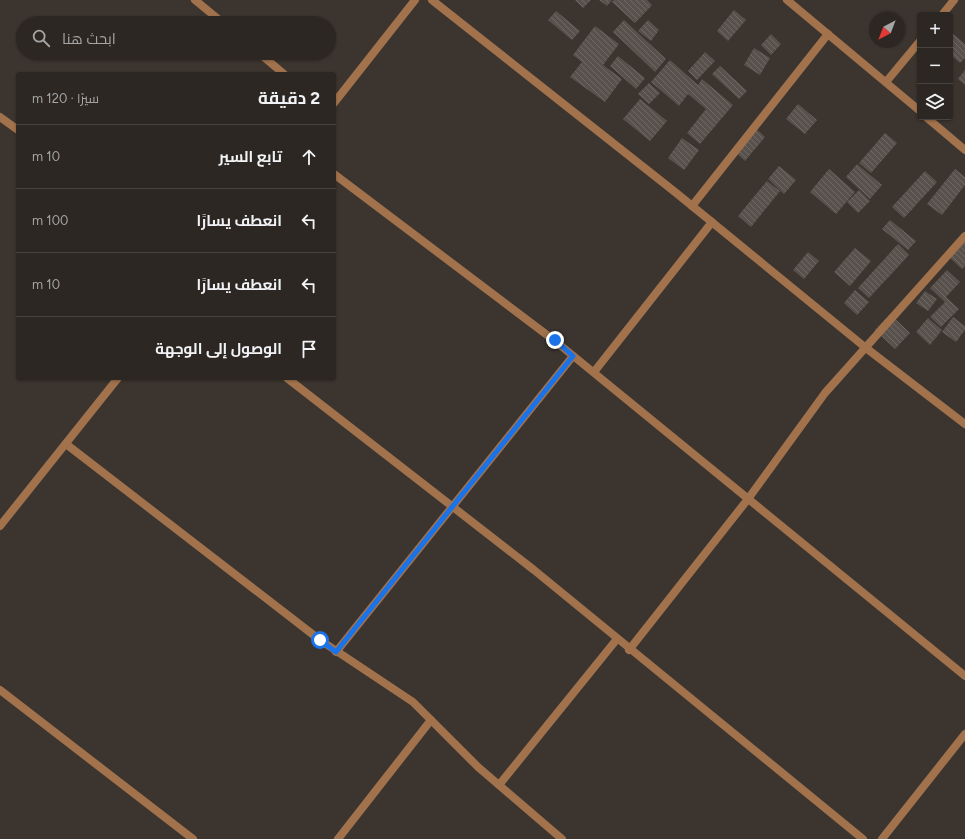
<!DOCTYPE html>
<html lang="ar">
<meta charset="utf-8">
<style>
body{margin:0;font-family:Figtree,Cairo,sans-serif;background:#342f2b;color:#f1f3f6;direction:rtl}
.controls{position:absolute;right:12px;top:12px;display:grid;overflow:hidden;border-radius:4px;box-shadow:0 1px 3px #0004}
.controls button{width:36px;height:36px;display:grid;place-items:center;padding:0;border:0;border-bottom:1px solid #484441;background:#2c2723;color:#f1f3f6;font:20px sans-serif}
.compass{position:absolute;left:869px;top:12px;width:36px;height:36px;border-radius:50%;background:#2c2723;box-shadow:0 1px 3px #0004;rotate:222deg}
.stop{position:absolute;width:12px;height:12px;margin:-9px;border:3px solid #1a73e8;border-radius:50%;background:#fff}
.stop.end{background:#1a73e8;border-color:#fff;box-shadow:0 1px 4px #0008}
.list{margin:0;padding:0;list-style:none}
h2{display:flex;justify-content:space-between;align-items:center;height:52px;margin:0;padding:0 16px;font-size:17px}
h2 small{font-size:13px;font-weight:400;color:#a6a5a6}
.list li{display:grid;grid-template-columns:26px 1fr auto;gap:12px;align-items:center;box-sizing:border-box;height:64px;padding:0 16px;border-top:1px solid #484441}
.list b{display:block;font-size:15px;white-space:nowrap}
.list em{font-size:13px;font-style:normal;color:#a6a5a6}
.icon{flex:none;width:22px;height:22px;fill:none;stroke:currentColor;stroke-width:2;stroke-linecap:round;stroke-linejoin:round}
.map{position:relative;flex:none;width:965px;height:839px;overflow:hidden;direction:ltr}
.search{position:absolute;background:#2c2723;box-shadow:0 1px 3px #0004;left:16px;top:16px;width:320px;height:44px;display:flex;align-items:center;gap:10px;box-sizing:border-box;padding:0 14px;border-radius:22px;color:#a6a5a6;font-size:15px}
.panel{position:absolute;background:#2c2723;box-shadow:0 1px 3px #0004;left:16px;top:72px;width:320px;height:308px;border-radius:4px;direction:rtl}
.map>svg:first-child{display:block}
.building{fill:url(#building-back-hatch)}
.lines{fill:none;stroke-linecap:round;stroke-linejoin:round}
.minor{stroke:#a1724c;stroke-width:8}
.route{stroke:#1a73e8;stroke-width:5}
</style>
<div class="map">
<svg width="965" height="839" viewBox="0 0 965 839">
<defs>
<pattern id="building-back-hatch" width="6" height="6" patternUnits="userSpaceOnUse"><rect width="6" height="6" fill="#58514c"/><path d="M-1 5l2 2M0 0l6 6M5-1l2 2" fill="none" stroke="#6f6965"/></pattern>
</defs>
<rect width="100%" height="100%" fill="#3b342f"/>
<g class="building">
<path d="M 575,0 L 591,0 L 583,8 Z"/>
<path d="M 599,0 L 612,0 L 607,6 Z"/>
<path d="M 614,0 L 647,0 L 652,5 L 635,23 L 612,2 Z"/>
<path d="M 734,10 L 746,20 L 728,41 L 717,31 Z"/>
<path d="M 556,11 L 580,31 L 572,40 L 548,20 Z"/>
<path d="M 624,20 L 666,59 L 655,72 L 613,32 Z"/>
<path d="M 648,20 L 659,30 L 651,41 L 638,31 Z"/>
<path d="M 595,26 L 619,44 L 603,65 L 622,79 L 605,102 L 570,77 L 582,62 L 573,55 Z"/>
<path d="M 950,31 L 965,44 L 965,58 L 960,63 L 950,54 Z"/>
<path d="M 771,34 L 781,44 L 771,55 L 761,45 Z"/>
<path d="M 754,48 L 770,58 L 760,75 L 744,65 Z"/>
<path d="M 705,52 L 715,61 L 697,80 L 688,71 Z"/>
<path d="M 618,56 L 645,78 L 636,89 L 610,66 Z"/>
<path d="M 670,60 L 698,85 L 702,79 L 733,105 L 700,144 L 687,133 L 706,109 L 688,94 L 679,106 L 651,82 Z"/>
<path d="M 720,66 L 747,91 L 739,99 L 712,74 Z"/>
<path d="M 965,70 L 965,85 L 958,79 Z"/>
<path d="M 649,83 L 660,93 L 649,104 L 638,94 Z"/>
<path d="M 640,99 L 667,121 L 650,141 L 623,119 Z"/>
<path d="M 798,104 L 817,120 L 805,134 L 786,119 Z"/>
<path d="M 754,127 L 765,137 L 745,161 L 734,151 Z"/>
<path d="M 885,133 L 897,143 L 871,173 L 859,163 Z"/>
<path d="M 682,138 L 699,150 L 684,170 L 668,158 Z"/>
<path d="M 857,164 L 882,185 L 870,199 L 846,177 Z"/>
<path d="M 779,166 L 796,180 L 784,194 L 768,179 Z"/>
<path d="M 829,169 L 855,192 L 836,214 L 810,192 Z"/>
<path d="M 955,169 L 965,177 L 965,185 L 942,215 L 927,204 Z"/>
<path d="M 925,171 L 937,182 L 904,218 L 892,207 Z"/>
<path d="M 767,181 L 780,191 L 751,227 L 738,216 Z"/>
<path d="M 859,190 L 870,201 L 858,213 L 847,202 Z"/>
<path d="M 890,220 L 916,241 L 908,250 L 882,229 Z"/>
<path d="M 965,240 L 965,266 L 962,269 L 949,257 Z"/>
<path d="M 898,244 L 909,255 L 869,298 L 858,288 Z"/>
<path d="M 855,248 L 871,261 L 850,286 L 834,272 Z"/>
<path d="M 808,252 L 819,261 L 804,279 L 793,270 Z"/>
<path d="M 947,270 L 960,282 L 946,297 L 959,309 L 941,327 L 930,317 L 945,302 L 930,288 Z"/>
<path d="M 855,290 L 869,302 L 857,315 L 844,303 Z"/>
<path d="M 925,291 L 937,299 L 928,311 L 916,303 Z"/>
<path d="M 890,314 L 910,333 L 895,349 L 875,330 Z"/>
<path d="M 953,317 L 965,326 L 965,330 L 956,342 L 942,332 Z"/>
<path d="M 928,318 L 942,330 L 930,345 L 916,332 Z"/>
</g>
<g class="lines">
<g class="minor">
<path d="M 195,0 L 223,23"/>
<path d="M 432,0 L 675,192 L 866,348 L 965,424"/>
<path d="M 787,0 L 920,111"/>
<path d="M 942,15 L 954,0"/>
<path d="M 259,53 L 284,74"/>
<path d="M 886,82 L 920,41"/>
<path d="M 334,103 L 415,0"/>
<path d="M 0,117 L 18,130"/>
<path d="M 926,117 L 965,150"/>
<path d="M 334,174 L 555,341 L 965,676"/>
<path d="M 692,206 L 828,34"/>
<path d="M 594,372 L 712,222"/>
<path d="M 287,378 L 534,570 L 863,839"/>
<path d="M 66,444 L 320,640 L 413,702 L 478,767 L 562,839"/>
<path d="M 0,526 L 118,378"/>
<path d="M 629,650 L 748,499 L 825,393 L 965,236"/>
<path d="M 336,652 L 573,356"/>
<path d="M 0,690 L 193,839"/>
<path d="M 499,785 L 617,639"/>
<path d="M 338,839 L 431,720"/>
<path d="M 882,839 L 965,734"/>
</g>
</g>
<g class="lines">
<path class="route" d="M 320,640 L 336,652 L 573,356 L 555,340"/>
</g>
</svg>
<div class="controls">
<button>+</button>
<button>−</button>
<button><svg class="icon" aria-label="layers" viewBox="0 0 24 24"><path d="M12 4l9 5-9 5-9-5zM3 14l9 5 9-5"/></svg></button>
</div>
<svg class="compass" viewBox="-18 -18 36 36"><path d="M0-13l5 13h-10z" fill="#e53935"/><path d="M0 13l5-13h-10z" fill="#a6a5a6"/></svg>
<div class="stop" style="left:320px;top:640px"></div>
<div class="stop end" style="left:555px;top:340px"></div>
<div class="search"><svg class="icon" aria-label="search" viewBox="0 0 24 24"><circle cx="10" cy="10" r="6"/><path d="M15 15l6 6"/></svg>ابحث هنا</div>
<section class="panel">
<h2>2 دقيقة<small>سيرًا · 120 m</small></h2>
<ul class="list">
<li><svg class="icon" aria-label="ahead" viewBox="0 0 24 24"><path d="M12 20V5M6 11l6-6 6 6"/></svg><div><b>تابع السير</b></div><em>10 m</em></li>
<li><svg class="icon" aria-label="left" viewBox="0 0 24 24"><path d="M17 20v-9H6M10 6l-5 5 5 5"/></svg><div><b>انعطف يسارًا</b></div><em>100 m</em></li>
<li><svg class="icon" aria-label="left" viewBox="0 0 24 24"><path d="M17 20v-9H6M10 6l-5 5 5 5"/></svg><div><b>انعطف يسارًا</b></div><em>10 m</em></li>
<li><svg class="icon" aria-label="arrive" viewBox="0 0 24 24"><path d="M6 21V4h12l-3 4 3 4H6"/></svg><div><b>الوصول إلى الوجهة</b></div></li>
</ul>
</section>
</div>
